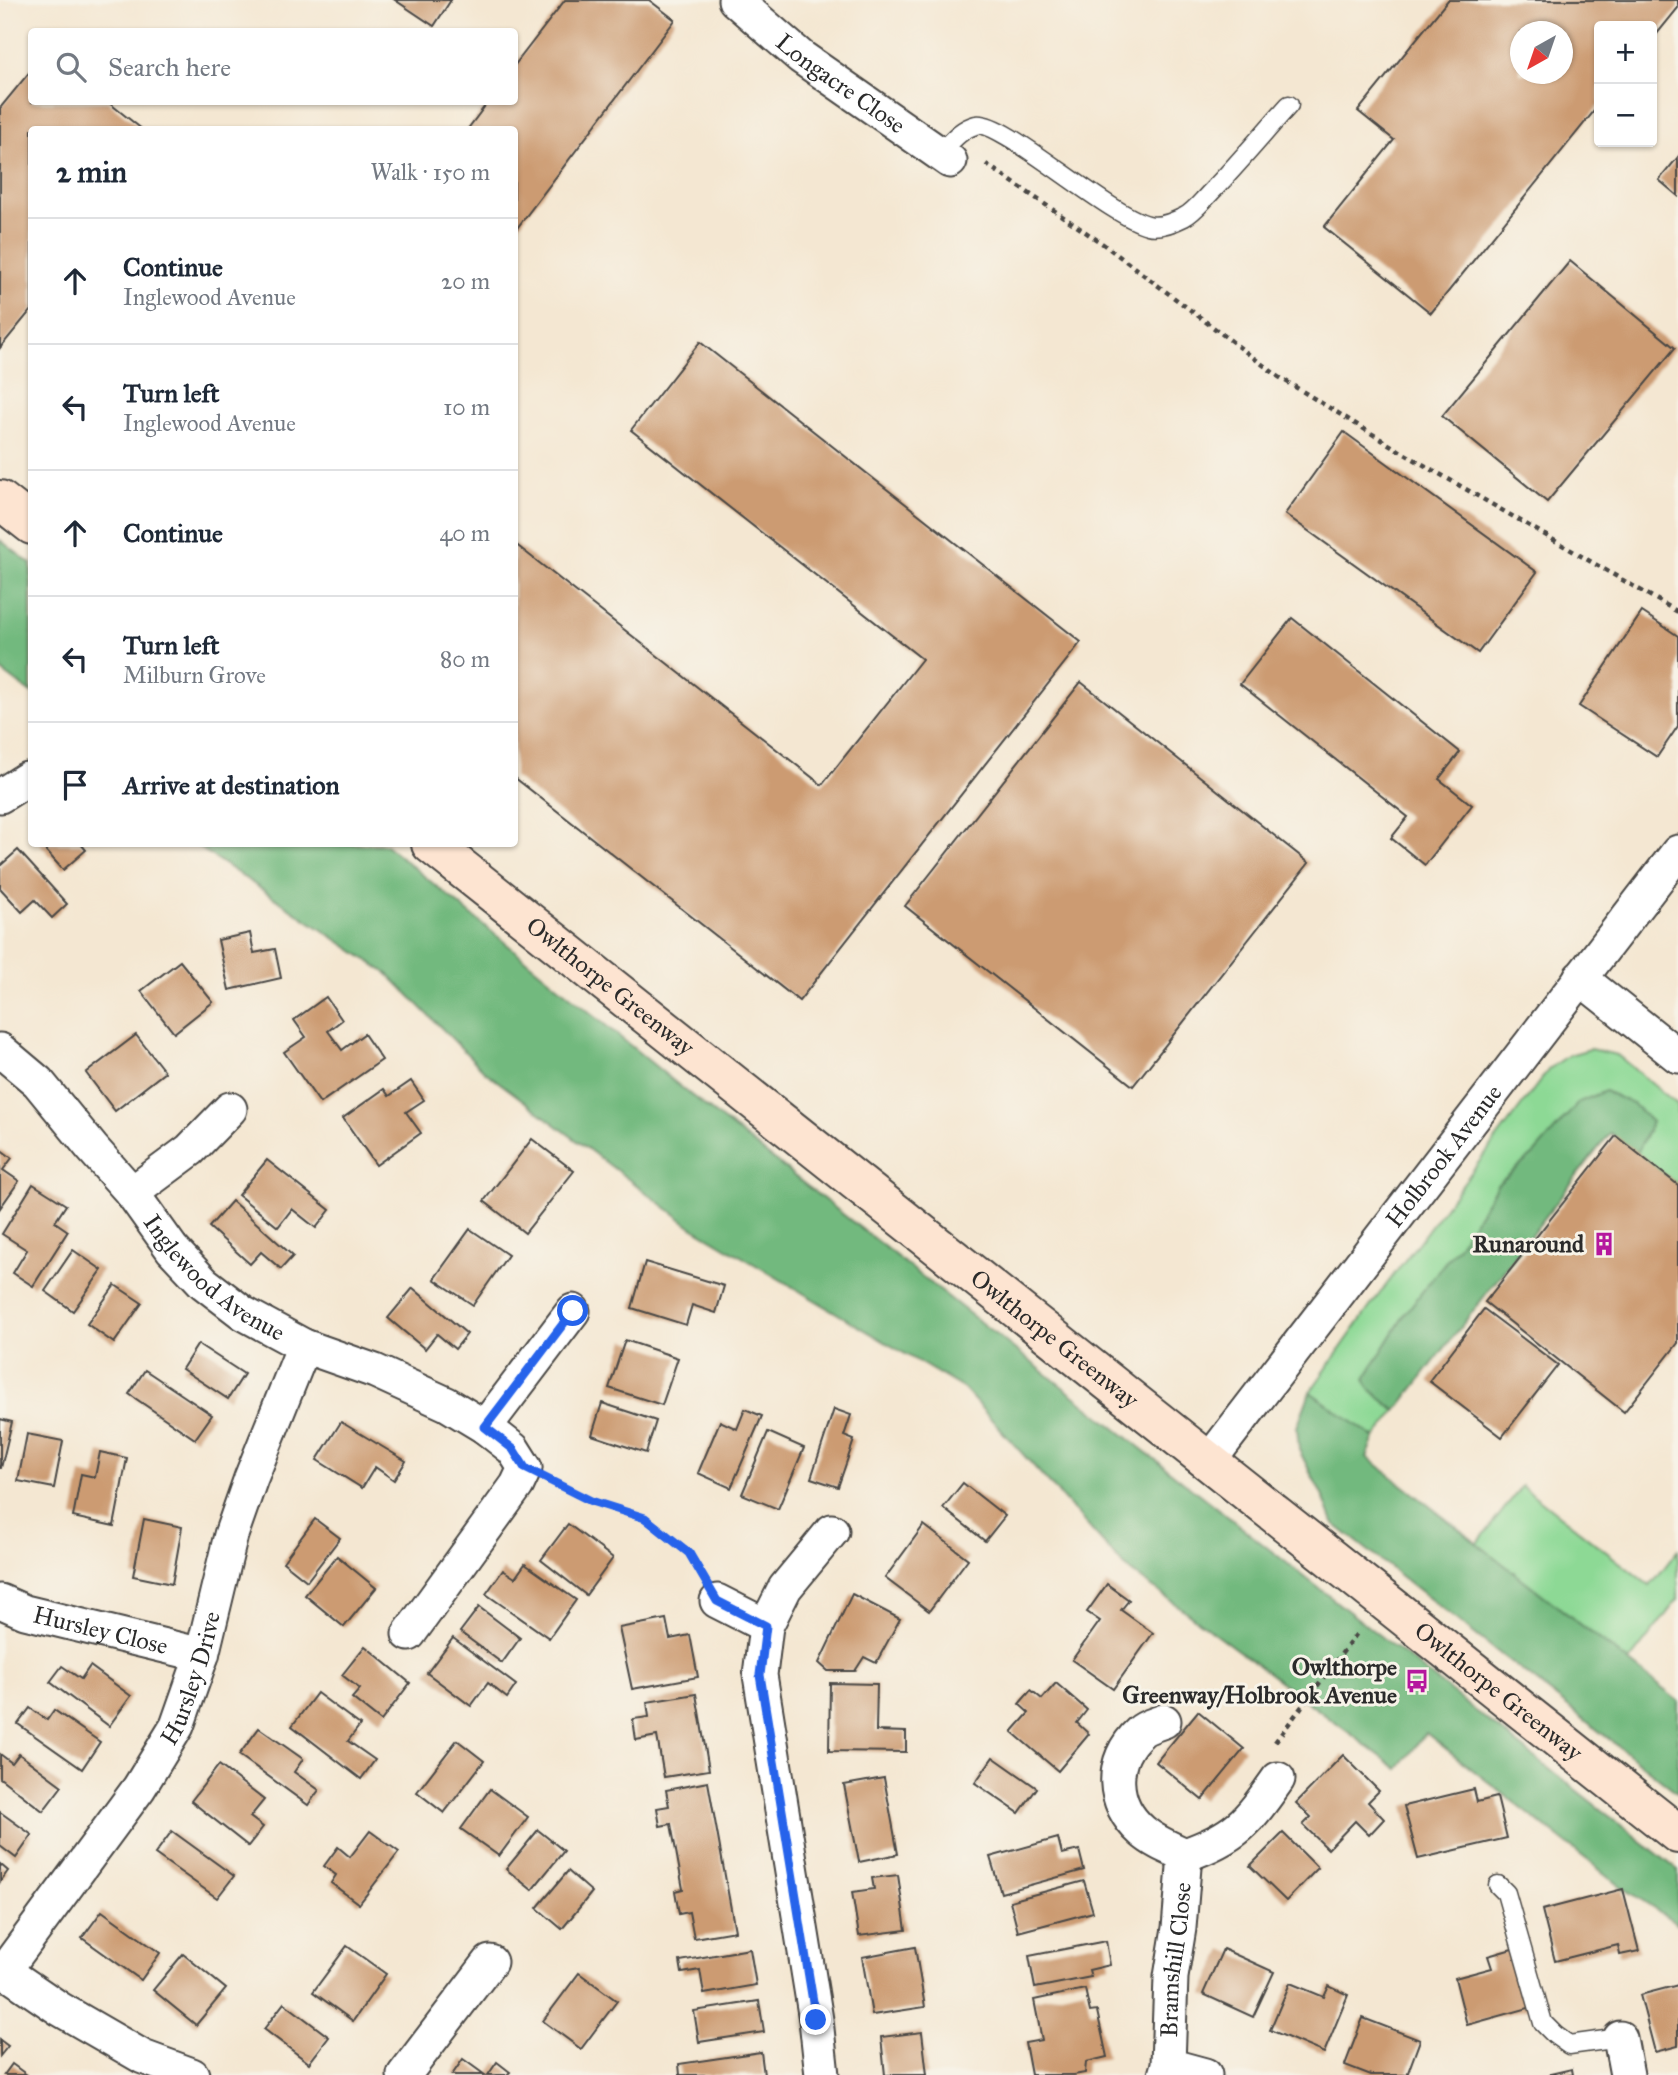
<!DOCTYPE html>
<meta charset="utf-8">
<style>
body{margin:0;font-family:"IM FELL Great Primer",serif;background:#f6f6f7;color:#1f2937}
.controls{position:absolute;right:21px;top:21px;display:grid;overflow:hidden;border-radius:7px;box-shadow:0 2px 5px #0004}
.controls button{width:63px;height:63px;display:grid;place-items:center;padding:0;border:0;border-bottom:2px solid #e0e1e3;background:#fff;color:#1f2937;font:35px sans-serif}
.compass{position:absolute;left:1510px;top:21px;width:63px;height:63px;border-radius:50%;background:#fff;box-shadow:0 2px 5px #0004;rotate:220deg}
.stop{position:absolute;width:21px;height:21px;margin:-16px;border:5px solid #2563eb;border-radius:50%;background:#fff}
.stop.end{background:#2563eb;border-color:#fff;box-shadow:0 2px 7px #0008}
.list{margin:0;padding:0;list-style:none}
h2{display:flex;justify-content:space-between;align-items:center;height:91px;margin:0;padding:0 28px;font-size:30px}
h2 small{font-size:23px;font-weight:400;color:#747a83}
.list li{display:grid;grid-template-columns:46px 1fr auto;gap:21px;align-items:center;box-sizing:border-box;height:126px;padding:0 28px;border-top:2px solid #e0e1e3}
.list b{display:block;font-size:26px;white-space:nowrap}
.list p{margin:0;font-size:23px;white-space:nowrap;color:#747a83}
.list em{font-size:23px;font-style:normal;color:#747a83}
.icon{flex:none;width:38px;height:38px;fill:none;stroke:currentColor;stroke-width:2;stroke-linecap:round;stroke-linejoin:round}
.map{position:relative;flex:none;width:1678px;height:2075px;overflow:hidden}
.search{position:absolute;background:#fff;box-shadow:0 2px 5px #0004;left:28px;top:28px;width:490px;height:77px;display:flex;align-items:center;gap:18px;box-sizing:border-box;padding:0 24px;border-radius:7px;color:#747a83;font-size:26px}
.panel{position:absolute;background:#fff;box-shadow:0 2px 5px #0004;left:28px;top:126px;width:490px;height:721px;border-radius:7px}
.map>svg:first-child{display:block}
.green{fill:#8dd995;stroke:#5c8260;stroke-width:2}
.forest{fill:#72b97e;stroke:#4e7254;stroke-width:2}
.building{fill:#cc9b72;fill-rule:evenodd}
.lines{fill:none;stroke-linecap:round;stroke-linejoin:round}
.lane-casing{stroke:#494744;stroke-width:21}
.street-casing{stroke:#494744;stroke-width:37}
.secondary-casing{stroke:#494744;stroke-width:42}
.path{stroke:#494744;stroke-width:4.5;stroke-dasharray:5 5;stroke-linecap:butt}
.lane{stroke:#fff;stroke-width:18}
.street{stroke:#fff;stroke-width:33}
.secondary{stroke:#fde4d1;stroke-width:38}
.route{stroke:#2563eb;stroke-width:9}
.labels{text-anchor:middle;dominant-baseline:central;stroke-width:6;stroke-linejoin:round;paint-order:stroke}
.street-label{font-size:24px;fill:#2b2b2b;stroke:#f7f3e8}
.poi-label{font-size:24px;font-weight:bold;fill:#2b2b2b;stroke:#f7f3e8;text-anchor:end}
</style>
<div class="map">
<svg width="1678" height="2075" viewBox="0 0 1678 2075">
<rect width="100%" height="100%" fill="#f7f3e8"/>
<filter id="ink" filterUnits="userSpaceOnUse"><feTurbulence type="fractalNoise" baseFrequency=".0143" numOctaves="2"/><feDisplacementMap in="SourceGraphic" scale="14" xChannelSelector="R" yChannelSelector="G"/><feConvolveMatrix kernelMatrix="1 2 1 2 8 2 1 2 1" color-interpolation-filters="sRGB"/></filter>
<filter id="wash" filterUnits="userSpaceOnUse"><feTurbulence type="fractalNoise" baseFrequency=".00686" numOctaves="4" result="noise"/><feDisplacementMap in="SourceGraphic" scale="28" xChannelSelector="R" yChannelSelector="G"/><feGaussianBlur stdDeviation="1.57" result="paint"/><feColorMatrix in="noise" values="0 0 0 0 0 0 0 0 0 0 0 0 0 0 0 0 0 1.4 0 .05"/><feComposite in="paint" operator="in"/></filter>
<g filter="url(#wash)">
<rect width="100%" height="100%" fill="#f4e7d2"/>
<g class="green">
<path d="M 1590,1049 L 1617,1055 L 1678,1105 L 1678,1185 L 1637,1153 L 1652,1122 L 1633,1104 L 1534,1154 L 1498,1184 L 1460,1243 L 1405,1314 L 1365,1379 L 1370,1389 L 1396,1411 L 1375,1438 L 1310,1392 L 1372,1304 L 1549,1069 L 1569,1055 Z"/>
<path d="M 1522,1486 L 1650,1586 L 1678,1550 L 1678,1599 L 1629,1662 L 1477,1544 Z"/>
</g>
<g class="forest">
<path d="M 0,540 L 31,564 L 31,693 L 0,670 Z"/>
<path d="M 194,844 L 385,844 L 682,1088 L 1678,1870 L 1678,1924 L 1619,1885 L 1426,1733 L 1398,1769 L 1124,1566 L 964,1389 L 692,1227 L 484,1071 L 388,974 Z"/>
<path d="M 1605,1091 L 1633,1104 L 1652,1122 L 1637,1153 L 1610,1133 L 1396,1411 L 1370,1389 L 1365,1379 L 1405,1314 L 1460,1243 L 1498,1184 L 1534,1154 L 1579,1102 Z"/>
<path d="M 1310,1392 L 1375,1438 L 1367,1457 L 1678,1701 L 1678,1793 L 1333,1523 L 1324,1499 L 1299,1450 L 1297,1427 Z"/>
</g>
<g id="blocks">
<g class="building">
<path d="M 395,0 L 451,0 L 434,26 Z"/>
<path d="M 565,0 L 649,0 L 675,20 L 514,232 L 514,130 L 467,130 L 488,102 L 514,102 L 514,66 Z"/>
<path d="M 1448,0 L 1678,0 L 1678,8 L 1652,40 L 1652,26 L 1599,26 L 1599,105 L 1431,313 L 1324,227 L 1394,140 L 1358,111 ZM 1520,32 L 1562,32 L 1562,74 L 1520,74 Z"/>
<path d="M 32,69 L 32,102 L 108,102 L 143,130 L 32,130 L 32,309 L 0,348 L 0,108 Z"/>
<path d="M 1678,157 L 1678,196 L 1659,180 Z"/>
<path d="M 1570,261 L 1675,348 L 1547,502 L 1442,416 Z"/>
<path d="M 700,342 L 1081,642 L 799,1001 L 514,777 L 514,543 L 822,785 L 922,659 L 631,430 Z"/>
<path d="M 1344,432 L 1537,572 L 1478,653 L 1285,514 Z"/>
<path d="M 1642,612 L 1678,636 L 1678,726 L 1657,757 L 1579,706 Z"/>
<path d="M 1292,618 L 1460,752 L 1439,779 L 1472,805 L 1425,865 L 1391,838 L 1408,817 L 1240,684 Z"/>
<path d="M 1081,682 L 1309,863 L 1133,1086 L 905,906 Z"/>
<path d="M 40,844 L 81,844 L 86,850 L 63,870 Z"/>
<path d="M 18,850 L 67,904 L 52,918 L 35,900 L 22,912 L 0,888 L 0,866 Z"/>
<path d="M 250,933 L 254,953 L 275,949 L 281,978 L 229,990 L 218,940 Z"/>
<path d="M 180,961 L 213,1002 L 174,1033 L 141,991 Z"/>
<path d="M 326,997 L 342,1020 L 328,1031 L 342,1050 L 364,1034 L 382,1060 L 320,1103 L 284,1052 L 306,1037 L 294,1020 Z"/>
<path d="M 136,1035 L 165,1072 L 115,1111 L 86,1073 Z"/>
<path d="M 411,1081 L 424,1100 L 406,1112 L 421,1133 L 376,1165 L 343,1118 L 384,1089 L 389,1096 Z"/>
<path d="M 1616,1136 L 1678,1185 L 1678,1343 L 1624,1412 L 1485,1302 Z"/>
<path d="M 532,1139 L 574,1171 L 525,1233 L 484,1201 Z"/>
<path d="M 0,1149 L 12,1158 L 3,1170 L 19,1181 L 0,1208 Z"/>
<path d="M 267,1160 L 330,1210 L 316,1228 L 292,1209 L 278,1227 L 238,1195 Z"/>
<path d="M 33,1184 L 66,1205 L 55,1222 L 68,1231 L 33,1286 L 13,1273 L 27,1250 L 2,1234 Z"/>
<path d="M 232,1201 L 293,1256 L 281,1269 L 261,1252 L 250,1264 L 209,1227 Z"/>
<path d="M 470,1229 L 508,1255 L 473,1305 L 434,1279 Z"/>
<path d="M 73,1250 L 102,1270 L 73,1311 L 45,1291 Z"/>
<path d="M 645,1262 L 724,1286 L 716,1313 L 692,1305 L 686,1325 L 632,1308 Z"/>
<path d="M 115,1285 L 142,1303 L 114,1343 L 87,1324 Z"/>
<path d="M 413,1288 L 467,1334 L 455,1349 L 437,1334 L 425,1349 L 388,1318 Z"/>
<path d="M 1484,1309 L 1558,1365 L 1502,1437 L 1429,1381 Z"/>
<path d="M 625,1340 L 678,1358 L 662,1405 L 609,1388 Z"/>
<path d="M 198,1344 L 244,1374 L 228,1399 L 182,1369 Z"/>
<path d="M 145,1370 L 212,1415 L 195,1439 L 129,1394 Z"/>
<path d="M 602,1403 L 656,1421 L 646,1453 L 592,1435 Z"/>
<path d="M 745,1409 L 762,1416 L 731,1488 L 698,1473 L 720,1421 L 737,1429 Z"/>
<path d="M 834,1409 L 851,1415 L 844,1436 L 854,1440 L 838,1487 L 811,1478 Z"/>
<path d="M 0,1419 L 12,1422 L 1,1468 L 0,1468 Z"/>
<path d="M 341,1422 L 406,1461 L 394,1480 L 375,1467 L 362,1488 L 317,1460 Z"/>
<path d="M 768,1432 L 804,1448 L 778,1509 L 742,1494 Z"/>
<path d="M 27,1434 L 63,1441 L 54,1488 L 18,1481 Z"/>
<path d="M 100,1452 L 127,1458 L 114,1526 L 73,1517 L 81,1474 L 95,1477 Z"/>
<path d="M 963,1483 L 1005,1516 L 985,1541 L 943,1508 Z"/>
<path d="M 144,1519 L 182,1527 L 172,1584 L 133,1576 Z"/>
<path d="M 315,1519 L 340,1538 L 307,1581 L 283,1562 Z"/>
<path d="M 568,1524 L 613,1558 L 586,1595 L 541,1560 Z"/>
<path d="M 924,1525 L 968,1559 L 929,1611 L 885,1578 Z"/>
<path d="M 337,1556 L 376,1588 L 344,1627 L 305,1595 Z"/>
<path d="M 525,1564 L 576,1600 L 549,1638 L 486,1594 L 503,1570 L 515,1578 Z"/>
<path d="M 1107,1584 L 1129,1600 L 1121,1610 L 1153,1633 L 1113,1689 L 1072,1660 L 1100,1621 L 1087,1612 Z"/>
<path d="M 852,1594 L 900,1619 L 876,1663 L 864,1657 L 855,1671 L 828,1671 L 819,1663 Z"/>
<path d="M 479,1607 L 520,1638 L 502,1663 L 460,1632 Z"/>
<path d="M 666,1619 L 670,1639 L 690,1635 L 698,1677 L 632,1689 L 619,1628 Z"/>
<path d="M 453,1638 L 516,1685 L 507,1698 L 488,1683 L 471,1706 L 427,1673 Z"/>
<path d="M 365,1646 L 410,1683 L 381,1721 L 352,1698 L 360,1689 L 342,1675 Z"/>
<path d="M 62,1666 L 81,1679 L 90,1666 L 131,1696 L 109,1726 L 50,1682 Z"/>
<path d="M 830,1683 L 877,1684 L 876,1731 L 906,1732 L 906,1752 L 829,1751 Z"/>
<path d="M 1056,1683 L 1087,1710 L 1077,1723 L 1089,1734 L 1058,1771 L 1012,1732 L 1029,1713 L 1019,1704 L 1031,1690 L 1042,1699 Z"/>
<path d="M 317,1693 L 360,1725 L 348,1741 L 375,1760 L 361,1779 L 292,1726 Z"/>
<path d="M 696,1694 L 709,1770 L 664,1777 L 657,1736 L 636,1740 L 633,1719 L 649,1717 L 647,1702 Z"/>
<path d="M 30,1708 L 47,1720 L 54,1710 L 100,1742 L 82,1769 L 18,1724 Z"/>
<path d="M 1198,1711 L 1244,1749 L 1202,1800 L 1156,1762 Z"/>
<path d="M 259,1728 L 303,1759 L 294,1772 L 319,1790 L 308,1805 L 239,1755 Z"/>
<path d="M 457,1740 L 484,1761 L 444,1813 L 417,1792 Z"/>
<path d="M 0,1754 L 12,1763 L 19,1754 L 62,1786 L 43,1811 L 0,1778 Z"/>
<path d="M 1343,1755 L 1379,1791 L 1368,1802 L 1384,1819 L 1369,1835 L 1355,1821 L 1328,1849 L 1303,1825 L 1311,1817 L 1296,1803 Z"/>
<path d="M 993,1757 L 1037,1788 L 1019,1813 L 975,1783 Z"/>
<path d="M 219,1765 L 264,1800 L 250,1817 L 263,1827 L 248,1846 L 191,1801 Z"/>
<path d="M 884,1778 L 898,1854 L 859,1862 L 844,1785 Z"/>
<path d="M 708,1782 L 735,1931 L 694,1938 L 689,1912 L 679,1914 L 675,1891 L 683,1889 L 671,1824 L 660,1826 L 657,1808 L 669,1806 L 666,1790 Z"/>
<path d="M 490,1789 L 528,1817 L 499,1856 L 461,1829 Z"/>
<path d="M 1474,1789 L 1477,1802 L 1497,1797 L 1507,1838 L 1418,1859 L 1404,1806 Z"/>
<path d="M 0,1812 L 32,1835 L 16,1858 L 0,1846 Z"/>
<path d="M 538,1830 L 564,1851 L 532,1890 L 506,1869 Z"/>
<path d="M 172,1831 L 234,1876 L 217,1898 L 155,1854 Z"/>
<path d="M 370,1831 L 399,1852 L 359,1904 L 331,1883 L 336,1875 L 324,1866 L 338,1847 L 350,1857 Z"/>
<path d="M 1283,1833 L 1318,1868 L 1286,1901 L 1250,1866 Z"/>
<path d="M 1058,1838 L 1062,1854 L 1079,1850 L 1084,1870 L 1001,1893 L 990,1857 Z"/>
<path d="M 0,1864 L 8,1871 L 0,1882 Z"/>
<path d="M 568,1871 L 592,1892 L 562,1929 L 537,1908 Z"/>
<path d="M 898,1875 L 906,1930 L 859,1936 L 852,1892 L 874,1889 L 872,1878 Z"/>
<path d="M 1084,1881 L 1093,1912 L 1018,1932 L 1010,1901 Z"/>
<path d="M 1623,1889 L 1639,1951 L 1620,1955 L 1618,1945 L 1555,1961 L 1542,1910 Z"/>
<path d="M 102,1911 L 160,1953 L 141,1980 L 82,1938 Z"/>
<path d="M 1106,1941 L 1110,1965 L 1089,1970 L 1091,1977 L 1035,1988 L 1029,1956 Z"/>
<path d="M 347,1946 L 386,1974 L 353,2021 L 313,1992 Z"/>
<path d="M 915,1947 L 925,2007 L 872,2015 L 862,1957 Z"/>
<path d="M 1519,1947 L 1536,2006 L 1467,2025 L 1455,1978 L 1492,1968 L 1488,1956 Z"/>
<path d="M 750,1949 L 756,1985 L 704,1994 L 700,1970 L 682,1973 L 680,1961 Z"/>
<path d="M 1223,1949 L 1274,1972 L 1253,2017 L 1203,1994 Z"/>
<path d="M 183,1954 L 226,1989 L 196,2025 L 153,1990 Z"/>
<path d="M 579,1973 L 617,2001 L 581,2049 L 543,2021 Z"/>
<path d="M 1290,1983 L 1324,1997 L 1329,1986 L 1348,1995 L 1324,2053 L 1270,2030 Z"/>
<path d="M 1678,1985 L 1678,2046 L 1655,2052 L 1640,1995 Z"/>
<path d="M 1085,1989 L 1090,2012 L 1097,2011 L 1107,2057 L 1086,2062 L 1085,2073 L 1074,2075 L 1031,2075 L 1025,2043 L 1042,2040 L 1034,2000 Z"/>
<path d="M 759,2001 L 764,2032 L 699,2042 L 694,2011 Z"/>
<path d="M 284,2003 L 329,2037 L 309,2063 L 264,2029 Z"/>
<path d="M 1363,2018 L 1420,2040 L 1407,2075 L 1371,2075 L 1345,2065 Z"/>
<path d="M 922,2032 L 927,2075 L 885,2075 L 881,2037 Z"/>
<path d="M 0,2040 L 8,2046 L 0,2056 Z"/>
<path d="M 761,2052 L 764,2075 L 680,2075 L 679,2064 Z"/>
<path d="M 463,2059 L 485,2075 L 452,2075 Z"/>
<path d="M 497,2062 L 510,2072 L 507,2075 L 488,2075 Z"/>
<path d="M 12,2064 L 27,2075 L 4,2075 Z"/>
<path d="M 1572,2069 L 1573,2075 L 1550,2075 L 1550,2074 Z"/>
</g>
</g>
</g>
<g filter="url(#ink)">
<use href="#blocks" fill-opacity="0" stroke="#494744" stroke-width="2"/>
<g class="lines">
<g class="lane-casing">
<g id="lane">
<path d="M 939,154 C 950,143 960,129 976,125 C 1001,118 1107,215 1148,225 C 1159,228 1174,222 1184,217 C 1194,212 1203,200 1211,192 C 1238,164 1263,134 1289,105"/>
<path d="M 1498,1885 L 1506,1893 L 1543,2023 L 1555,2035 L 1569,2045 L 1620,2038"/>
</g>
</g>
<g class="street-casing">
<g id="street">
<path id="s1" d="M 735,0 L 801,57 L 950,161"/>
<path d="M 0,796 L 27,779"/>
<path d="M 1580,978 L 1678,1056"/>
<path id="s2" d="M 0,1050 L 38,1082 L 92,1148 L 132,1193 L 172,1249 L 204,1283 L 243,1313 L 304,1346 L 375,1371 L 447,1404 L 485,1427 L 513,1449 L 525,1468 L 517,1485 L 409,1634"/>
<path d="M 132,1193 L 190,1150 L 230,1109"/>
<path d="M 485,1427 L 573,1311"/>
<path id="s3" d="M 1209,1461 L 1678,852"/>
<path id="s4" d="M 0,1601 L 25,1612 L 202,1655"/>
<path d="M 717,1601 L 766,1626"/>
<path d="M 1164,1721 C 1157,1724 1146,1726 1140,1732 C 1109,1760 1111,1804 1142,1831 C 1154,1842 1170,1848 1185,1855 C 1236,1837 1247,1823 1278,1779"/>
<path d="M 0,1968 L 60,2009 L 143,2057 L 192,2075"/>
<path id="s5" d="M 4,1971 L 139,1788 L 177,1726 L 202,1655 L 231,1535 L 251,1478 L 304,1346"/>
<path d="M 1620,2038 L 1627,2075"/>
<path d="M 1168,2065 L 1205,2075"/>
<path d="M 404,2075 L 490,1962"/>
<path d="M 822,2075 L 816,2020 L 760,1675 L 766,1626 L 785,1588 L 832,1531"/>
<path id="s6" d="M 1165,2075 L 1168,2065 L 1171,1977 L 1179,1928 L 1185,1855"/>
</g>
</g>
<g class="secondary-casing">
<g id="secondary">
<path d="M 0,500 L 32,525"/>
<path id="s7" d="M 431,844 L 1678,1834"/>
</g>
</g>
<g class="path">
<path d="M 986,164 L 1103,244 L 1279,377 L 1405,454 L 1678,612"/>
<path d="M 557,1484 L 591,1501 L 645,1518 L 689,1553 L 699,1570"/>
<path d="M 1275,1742 L 1358,1632"/>
</g>
<use href="#lane" class="lane"/>
<use href="#street" class="street"/>
<use href="#secondary" class="secondary"/>
</g>
</g>
<g class="lines" filter="url(#ink)">
<path class="route" d="M 573,1311 L 485,1427 L 513,1449 L 525,1468 L 591,1501 L 645,1518 L 689,1553 L 717,1601 L 766,1626 L 760,1675 L 816,2020"/>
</g>
<defs>
<g id="building-bare" transform="scale(1.89)"><path d="M-4-6H4V6H1V3H-1V6H-4ZM-2.5-4.3h1.7v1.8h-1.7ZM.8-4.3h1.7v1.8H.8ZM-2.5-1h1.7V.8h-1.7ZM.8-1h1.7V.8H.8Z" fill="#b5179e" stroke="#f7f3e8" stroke-width="2.5" paint-order="stroke"/></g>
<g id="bus-bare" transform="scale(1.89)"><path d="M-5-6H5V4H4V6H2V4H-2V6H-4V4H-5ZM-3.5-4V0h7V-4ZM-3.5 1.2v1.5H-2V1.2ZM2 1.2v1.5H3.5V1.2Z" fill="#b5179e" stroke="#f7f3e8" stroke-width="2.5" paint-order="stroke"/></g>
</defs>
<g fill-rule="evenodd">
<use href="#building-bare" x="1604" y="1244"/>
<use href="#bus-bare" x="1417" y="1681"/>
</g>
<g class="labels">
<g class="street-label">
<text stroke="none"><textPath href="#s1" startOffset="135">Longacre Close</textPath></text>
<text stroke="none"><textPath href="#s7" startOffset="229">Owlthorpe Greenway</textPath></text>
<text stroke="none"><textPath href="#s3" startOffset="385">Holbrook Avenue</textPath></text>
<text stroke="none"><textPath href="#s2" startOffset="315">Inglewood Avenue</textPath></text>
<text stroke="none"><textPath href="#s7" startOffset="796">Owlthorpe Greenway</textPath></text>
<text stroke="none"><textPath href="#s4" startOffset="105">Hursley Close</textPath></text>
<text stroke="none"><textPath href="#s5" startOffset="350">Hursley Drive</textPath></text>
<text stroke="none"><textPath href="#s7" startOffset="1363">Owlthorpe Greenway</textPath></text>
<text stroke="none"><textPath href="#s6" startOffset="116">Bramshill Close</textPath></text>
</g>
<g class="poi-label">
<text x="1584" y="1244">Runaround</text>
<text x="1397" y="1667">Owlthorpe<tspan x="1397" dy="28">Greenway/Holbrook Avenue</tspan></text>
</g>
</g>
</svg>
<div class="controls">
<button>+</button>
<button>−</button>
</div>
<svg class="compass" viewBox="-18 -18 36 36"><path d="M0-13l5 13h-10z" fill="#e53935"/><path d="M0 13l5-13h-10z" fill="#747a83"/></svg>
<div class="stop" style="left:573px;top:1311px"></div>
<div class="stop end" style="left:816px;top:2020px"></div>
<div class="search"><svg class="icon" aria-label="search" viewBox="0 0 24 24"><circle cx="10" cy="10" r="6"/><path d="M15 15l6 6"/></svg>Search here</div>
<section class="panel">
<h2>2 min<small>Walk · 150 m</small></h2>
<ul class="list">
<li><svg class="icon" aria-label="ahead" viewBox="0 0 24 24"><path d="M12 20V5M6 11l6-6 6 6"/></svg><div><b>Continue</b><p>Inglewood Avenue</p></div><em>20 m</em></li>
<li><svg class="icon" aria-label="left" viewBox="0 0 24 24"><path d="M17 20v-9H6M10 6l-5 5 5 5"/></svg><div><b>Turn left</b><p>Inglewood Avenue</p></div><em>10 m</em></li>
<li><svg class="icon" aria-label="ahead" viewBox="0 0 24 24"><path d="M12 20V5M6 11l6-6 6 6"/></svg><div><b>Continue</b></div><em>40 m</em></li>
<li><svg class="icon" aria-label="left" viewBox="0 0 24 24"><path d="M17 20v-9H6M10 6l-5 5 5 5"/></svg><div><b>Turn left</b><p>Milburn Grove</p></div><em>80 m</em></li>
<li><svg class="icon" aria-label="arrive" viewBox="0 0 24 24"><path d="M6 21V4h12l-3 4 3 4H6"/></svg><div><b>Arrive at destination</b></div></li>
</ul>
</section>
</div>
